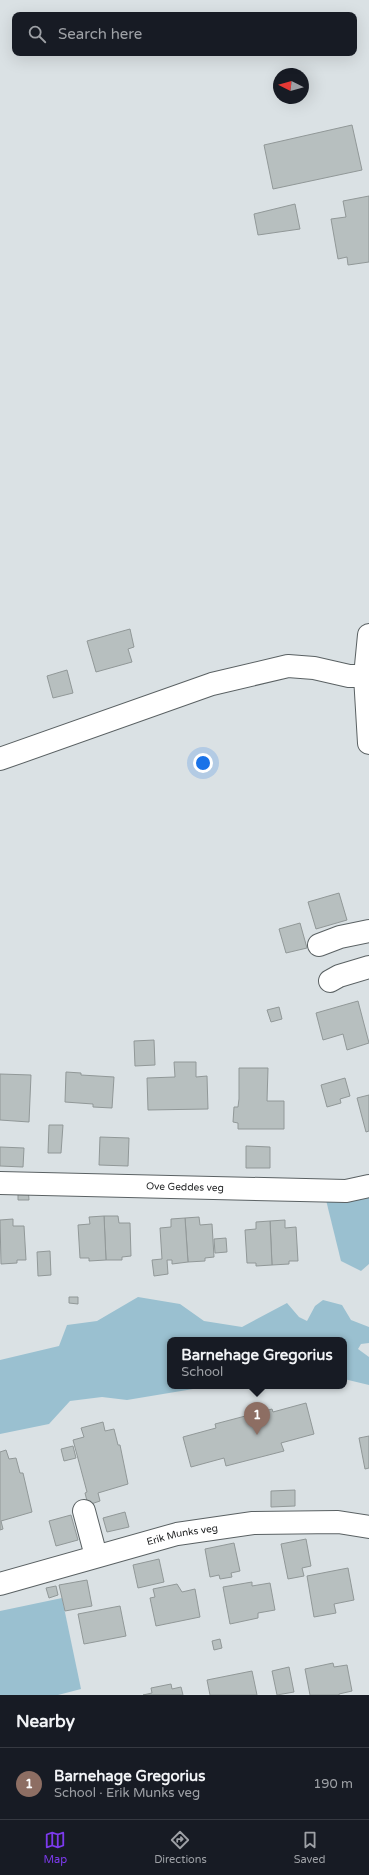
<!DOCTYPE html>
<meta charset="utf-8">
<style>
body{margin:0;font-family:"Varela Round",sans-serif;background:#242831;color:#f1f3f6}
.compass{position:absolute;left:273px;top:68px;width:36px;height:36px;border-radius:50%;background:#171b24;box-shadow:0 4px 16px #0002;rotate:276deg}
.you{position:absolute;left:203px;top:763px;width:14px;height:14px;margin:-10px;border:3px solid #fff;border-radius:50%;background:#1a73e8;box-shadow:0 0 0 6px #1a73e833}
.badge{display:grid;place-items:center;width:26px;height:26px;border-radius:50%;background:#7c3aed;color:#fff;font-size:13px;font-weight:700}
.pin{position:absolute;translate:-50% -33px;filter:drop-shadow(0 1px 2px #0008)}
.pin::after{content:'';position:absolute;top:21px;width:14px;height:12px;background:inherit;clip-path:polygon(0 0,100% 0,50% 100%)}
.popup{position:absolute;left:167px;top:1337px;width:180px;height:52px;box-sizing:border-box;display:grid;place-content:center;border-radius:8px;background:#171b24;filter:drop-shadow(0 1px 3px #0005);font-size:13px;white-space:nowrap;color:#9ea1a6}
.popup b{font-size:15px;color:#f1f3f6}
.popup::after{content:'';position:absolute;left:50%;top:100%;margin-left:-8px;border:8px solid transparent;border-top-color:#171b24}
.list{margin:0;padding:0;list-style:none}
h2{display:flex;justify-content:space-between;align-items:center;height:52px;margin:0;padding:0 16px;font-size:17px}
h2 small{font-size:13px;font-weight:400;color:#9ea1a6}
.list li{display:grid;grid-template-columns:26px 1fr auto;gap:12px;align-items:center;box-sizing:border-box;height:72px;padding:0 16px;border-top:1px solid #363941}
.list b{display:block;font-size:15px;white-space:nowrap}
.list p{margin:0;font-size:13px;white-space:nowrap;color:#9ea1a6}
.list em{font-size:13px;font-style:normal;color:#9ea1a6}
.icon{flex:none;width:22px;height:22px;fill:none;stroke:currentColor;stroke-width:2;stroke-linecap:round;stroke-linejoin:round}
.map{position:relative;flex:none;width:369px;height:1695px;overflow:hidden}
.search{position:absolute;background:#171b24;box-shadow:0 4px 16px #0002;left:12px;right:12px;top:12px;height:44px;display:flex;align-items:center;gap:10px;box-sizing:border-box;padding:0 14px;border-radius:8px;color:#9ea1a6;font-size:15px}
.sheet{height:124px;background:#171b24}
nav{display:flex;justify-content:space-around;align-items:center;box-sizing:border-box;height:56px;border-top:1px solid #363941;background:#171b24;font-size:11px;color:#9ea1a6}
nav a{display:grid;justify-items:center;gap:2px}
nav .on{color:#7c3aed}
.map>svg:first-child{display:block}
.green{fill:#9ac0d0}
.building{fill:#b7bfbf;stroke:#919898}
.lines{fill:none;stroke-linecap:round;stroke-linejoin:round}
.minor-casing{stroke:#5a6163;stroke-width:24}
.minor{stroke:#fff;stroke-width:22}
.labels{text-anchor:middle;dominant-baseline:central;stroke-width:3;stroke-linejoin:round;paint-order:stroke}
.street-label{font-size:10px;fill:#1d1f20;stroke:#fff}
</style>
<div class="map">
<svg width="369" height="1695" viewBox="0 0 369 1695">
<rect width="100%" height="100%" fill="#dae1e4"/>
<g class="green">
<path d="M 369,1197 L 369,1264 L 361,1271 L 341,1261 L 326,1200 Z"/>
<path d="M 138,1297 L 180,1304 L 204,1321 L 242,1327 L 287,1303 L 299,1317 L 307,1321 L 315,1306 L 323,1300 L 342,1305 L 351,1320 L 369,1327 L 369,1343 L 361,1344 L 358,1349 L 369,1357 L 369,1385 L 344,1379 L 344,1340 L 170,1340 L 170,1386 L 211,1386 L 127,1400 L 102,1397 L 70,1401 L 49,1424 L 0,1434 L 0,1360 L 59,1346 L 67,1325 L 97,1321 Z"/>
<path d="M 62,1598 L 81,1689 L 58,1695 L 0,1695 L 0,1611 Z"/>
</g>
<g class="building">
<path d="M 352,125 L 362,170 L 273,189 L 264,145 Z"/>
<path d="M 369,196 L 369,262 L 348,265 L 347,257 L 338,259 L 331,219 L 346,217 L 343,201 Z"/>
<path d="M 295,204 L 300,229 L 258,235 L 254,214 Z"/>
<path d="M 130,629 L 134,647 L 128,649 L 132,662 L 96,672 L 87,641 Z"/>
<path d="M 67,670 L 73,693 L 53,698 L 47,676 Z"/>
<path d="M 339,893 L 347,920 L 316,929 L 308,902 Z"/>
<path d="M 300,923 L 307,948 L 286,953 L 279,929 Z"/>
<path d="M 358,1001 L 369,1043 L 347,1050 L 343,1034 L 323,1040 L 316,1013 Z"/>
<path d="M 279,1007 L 282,1019 L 271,1022 L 267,1010 Z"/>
<path d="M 154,1040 L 155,1065 L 135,1066 L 134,1041 Z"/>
<path d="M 174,1062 L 196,1062 L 196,1077 L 207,1076 L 208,1109 L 148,1110 L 147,1078 L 175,1077 Z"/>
<path d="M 239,1068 L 268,1068 L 267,1101 L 284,1101 L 284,1129 L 238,1129 L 238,1123 L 233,1122 L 234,1107 L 238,1107 L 239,1099 Z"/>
<path d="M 66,1072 L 81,1073 L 81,1075 L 114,1077 L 112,1108 L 93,1107 L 93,1104 L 65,1102 Z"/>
<path d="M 0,1074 L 31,1075 L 29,1122 L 0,1120 Z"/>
<path d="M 345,1078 L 350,1096 L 340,1099 L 341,1103 L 327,1107 L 321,1085 Z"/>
<path d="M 369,1095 L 369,1131 L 366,1132 L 357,1098 Z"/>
<path d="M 49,1125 L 63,1125 L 61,1153 L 48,1153 Z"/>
<path d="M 100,1137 L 129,1138 L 128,1166 L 99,1165 Z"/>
<path d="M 246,1146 L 270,1147 L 270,1168 L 246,1168 Z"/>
<path d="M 0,1147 L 24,1148 L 23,1167 L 0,1166 Z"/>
<path d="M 28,1187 L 29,1200 L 18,1200 L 18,1188 Z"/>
<path d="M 104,1216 L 118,1216 L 119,1223 L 130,1223 L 131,1256 L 122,1257 L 122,1260 L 106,1260 Z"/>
<path d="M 104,1216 L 106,1260 L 89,1261 L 89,1258 L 80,1258 L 78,1225 L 90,1224 L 89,1217 Z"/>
<path d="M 199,1217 L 200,1225 L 212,1224 L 214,1257 L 205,1258 L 205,1261 L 188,1262 L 185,1218 Z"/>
<path d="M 185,1218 L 188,1262 L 172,1264 L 172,1260 L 167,1260 L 168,1274 L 154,1276 L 152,1260 L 162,1259 L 160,1228 L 171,1227 L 171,1219 Z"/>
<path d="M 13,1219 L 13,1226 L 24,1226 L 26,1260 L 17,1260 L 17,1263 L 1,1264 L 0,1220 Z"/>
<path d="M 285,1220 L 285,1228 L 296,1227 L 298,1261 L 289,1261 L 289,1264 L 272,1265 L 270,1221 Z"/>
<path d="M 270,1221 L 272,1265 L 256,1266 L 256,1263 L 247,1263 L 245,1230 L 256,1229 L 256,1222 Z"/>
<path d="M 226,1238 L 227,1252 L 215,1253 L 214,1239 Z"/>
<path d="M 50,1251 L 51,1275 L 38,1276 L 37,1252 Z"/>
<path d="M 69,1297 L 78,1297 L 78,1304 L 69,1303 Z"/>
<path d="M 306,1403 L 314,1434 L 281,1443 L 284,1451 L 226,1466 L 224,1458 L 191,1467 L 183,1437 L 216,1428 L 215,1424 L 272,1409 L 273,1412 Z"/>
<path d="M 103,1422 L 105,1431 L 114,1429 L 118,1445 L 120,1445 L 128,1484 L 98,1493 L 100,1501 L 88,1505 L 85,1493 L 87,1492 L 73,1440 L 84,1437 L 81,1428 Z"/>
<path d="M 369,1436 L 369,1468 L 365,1469 L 359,1438 Z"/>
<path d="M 73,1446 L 76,1458 L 64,1461 L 61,1449 Z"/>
<path d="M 6,1450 L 9,1459 L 16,1458 L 20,1473 L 23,1473 L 32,1512 L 1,1521 L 3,1529 L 0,1530 L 0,1452 Z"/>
<path d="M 295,1490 L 295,1506 L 271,1507 L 271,1491 Z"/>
<path d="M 125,1512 L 129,1527 L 107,1532 L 103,1518 Z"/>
<path d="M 71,1515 L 78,1540 L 56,1546 L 49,1521 Z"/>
<path d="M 306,1539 L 311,1566 L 302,1568 L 304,1576 L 288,1579 L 281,1544 Z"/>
<path d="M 234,1543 L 240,1571 L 231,1573 L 232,1577 L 220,1579 L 219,1575 L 210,1577 L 205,1549 Z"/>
<path d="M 159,1559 L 164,1582 L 138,1588 L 133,1565 Z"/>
<path d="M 348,1568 L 354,1600 L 334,1604 L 336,1613 L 314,1617 L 307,1576 Z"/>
<path d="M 87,1580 L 92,1606 L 65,1611 L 59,1585 Z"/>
<path d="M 252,1582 L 252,1586 L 270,1583 L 275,1610 L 258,1613 L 258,1618 L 230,1624 L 223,1587 Z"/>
<path d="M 177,1584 L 182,1592 L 195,1589 L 200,1617 L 156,1626 L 150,1598 L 155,1597 L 153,1589 Z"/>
<path d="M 56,1586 L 58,1595 L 49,1598 L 46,1588 Z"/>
<path d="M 120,1606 L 126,1636 L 84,1644 L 78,1614 Z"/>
<path d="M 220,1639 L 222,1648 L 214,1650 L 212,1641 Z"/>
<path d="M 333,1663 L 334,1667 L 347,1665 L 352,1691 L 339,1694 L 339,1695 L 310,1695 L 305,1669 Z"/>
<path d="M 289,1667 L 294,1692 L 277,1695 L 272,1671 Z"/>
<path d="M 252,1671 L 257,1695 L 210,1695 L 207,1680 Z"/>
<path d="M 171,1684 L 172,1689 L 181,1687 L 183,1695 L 143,1695 L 152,1693 L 151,1688 Z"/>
</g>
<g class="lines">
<g class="minor-casing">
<g id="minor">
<path d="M 369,635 L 365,676 L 369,743"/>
<path d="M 0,759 L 212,684 L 288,666 L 314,668 L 349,676 L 365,676"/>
<path d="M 319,945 L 340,937 L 369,931"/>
<path d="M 330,981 L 339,976 L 369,967"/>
<path id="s1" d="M 0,1183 L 346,1191 L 369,1186"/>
<path d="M 84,1511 L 96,1556"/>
<path id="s2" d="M 0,1584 L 177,1534 L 253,1523 L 338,1522 L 369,1527"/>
</g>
</g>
<use href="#minor" class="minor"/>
</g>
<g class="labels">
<g class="street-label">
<text stroke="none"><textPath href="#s1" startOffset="185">Ove Geddes veg</textPath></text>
<text stroke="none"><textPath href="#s2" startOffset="189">Erik Munks veg</textPath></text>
</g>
</g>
</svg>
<svg class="compass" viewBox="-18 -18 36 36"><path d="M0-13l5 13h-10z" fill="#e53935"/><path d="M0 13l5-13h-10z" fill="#9ea1a6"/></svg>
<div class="you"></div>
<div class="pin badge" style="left:257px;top:1435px;background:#8d6e63">1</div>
<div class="popup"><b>Barnehage Gregorius</b>School</div>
<div class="search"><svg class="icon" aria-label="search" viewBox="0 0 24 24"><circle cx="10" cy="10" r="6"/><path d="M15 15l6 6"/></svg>Search here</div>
</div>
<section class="sheet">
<h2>Nearby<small></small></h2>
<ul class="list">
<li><span class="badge" style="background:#8d6e63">1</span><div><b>Barnehage Gregorius</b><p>School · Erik Munks veg</p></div><em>190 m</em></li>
</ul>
</section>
<nav>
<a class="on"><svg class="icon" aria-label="map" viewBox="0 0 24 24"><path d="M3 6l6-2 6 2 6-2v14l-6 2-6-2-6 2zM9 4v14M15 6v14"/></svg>Map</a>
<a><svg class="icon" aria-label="directions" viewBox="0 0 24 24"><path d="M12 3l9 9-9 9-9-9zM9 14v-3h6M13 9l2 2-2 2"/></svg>Directions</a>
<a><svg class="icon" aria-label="saved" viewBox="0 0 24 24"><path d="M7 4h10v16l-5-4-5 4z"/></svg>Saved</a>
</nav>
